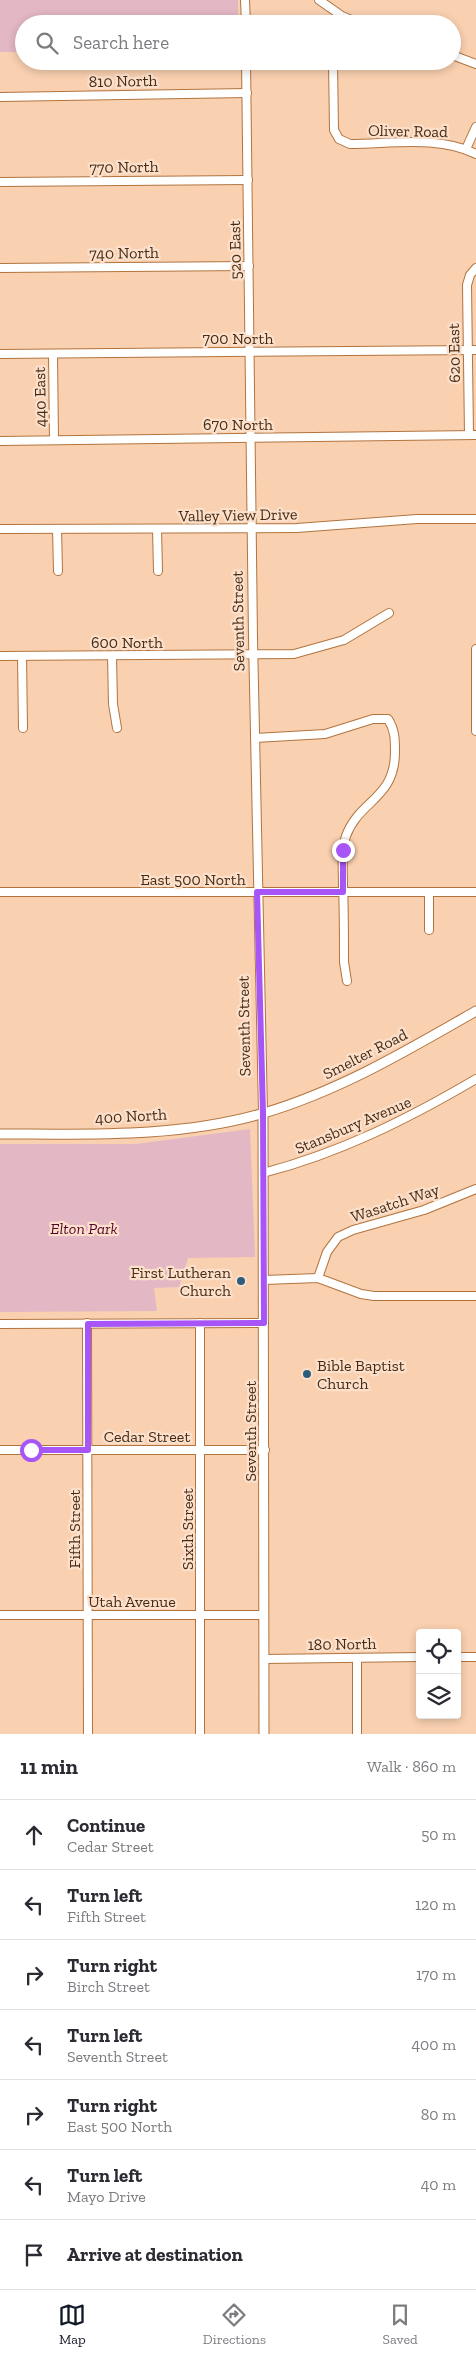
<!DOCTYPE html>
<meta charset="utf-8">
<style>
body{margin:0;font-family:"Zilla Slab",serif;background:#f7f7f7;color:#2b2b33}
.controls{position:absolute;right:15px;bottom:15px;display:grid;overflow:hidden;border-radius:5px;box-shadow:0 2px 8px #0003}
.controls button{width:45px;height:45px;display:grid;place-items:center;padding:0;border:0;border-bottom:1px solid #e1e1e2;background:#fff;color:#2b2b33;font:25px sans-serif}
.stop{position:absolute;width:15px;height:15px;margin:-11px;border:4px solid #a855f7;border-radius:50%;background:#fff}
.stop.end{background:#a855f7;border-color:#fff;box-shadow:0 1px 5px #0008}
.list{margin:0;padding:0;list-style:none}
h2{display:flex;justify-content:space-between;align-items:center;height:65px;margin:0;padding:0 20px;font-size:21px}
h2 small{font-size:16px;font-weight:400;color:#7c7c81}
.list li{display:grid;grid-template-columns:32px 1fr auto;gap:15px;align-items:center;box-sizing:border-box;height:70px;padding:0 20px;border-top:1px solid #e1e1e2}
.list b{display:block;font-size:19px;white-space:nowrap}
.list p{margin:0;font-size:16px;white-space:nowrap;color:#7c7c81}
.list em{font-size:16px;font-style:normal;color:#7c7c81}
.icon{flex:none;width:28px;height:28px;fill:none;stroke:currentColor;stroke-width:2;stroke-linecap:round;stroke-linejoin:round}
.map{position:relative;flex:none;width:476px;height:1734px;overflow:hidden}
.search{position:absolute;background:#fff;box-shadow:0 2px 8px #0003;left:15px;right:15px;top:15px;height:55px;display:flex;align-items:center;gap:12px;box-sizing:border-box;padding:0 18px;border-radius:28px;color:#7c7c81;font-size:19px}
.sheet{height:555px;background:#fff}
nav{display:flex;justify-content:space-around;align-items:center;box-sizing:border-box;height:70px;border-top:1px solid #e1e1e2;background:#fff;font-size:14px;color:#7c7c81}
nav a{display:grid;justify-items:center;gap:2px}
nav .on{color:#111827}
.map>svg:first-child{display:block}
.green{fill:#e3b7c4}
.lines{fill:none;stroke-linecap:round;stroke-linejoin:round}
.minor-casing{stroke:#b2743f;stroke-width:10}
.tertiary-casing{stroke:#b2743f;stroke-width:11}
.minor{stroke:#fff;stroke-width:8}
.tertiary{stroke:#fff;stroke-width:9}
.route{stroke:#a855f7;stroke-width:6}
.poi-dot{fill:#2d5d7c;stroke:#fce0cb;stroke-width:2}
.labels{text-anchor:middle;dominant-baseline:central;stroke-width:4.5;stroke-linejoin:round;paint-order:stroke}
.street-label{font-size:16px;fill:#462c15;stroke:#fce0cb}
.park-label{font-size:16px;font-style:italic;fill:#54032a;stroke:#fce0cb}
.poi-label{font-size:16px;fill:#462c15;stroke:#fce0cb;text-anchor:end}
</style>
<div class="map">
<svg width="476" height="1734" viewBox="0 0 476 1734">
<rect width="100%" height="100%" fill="#f9d0b0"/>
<g class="green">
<path d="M 0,0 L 238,0 L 238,24 L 24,24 L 24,52 L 0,52 Z"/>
<path d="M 250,1129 L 255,1257 L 188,1258 L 179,1287 L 154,1288 L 157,1311 L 0,1312 L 0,1144 L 136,1144 Z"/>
</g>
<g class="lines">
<g class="minor-casing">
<g id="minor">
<path d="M 245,0 L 246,24"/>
<path d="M 319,0 L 342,16 L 361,24"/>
<path d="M 452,55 L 476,64"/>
<path d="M 246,61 L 253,638 L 263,1113"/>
<path d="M 333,61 L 334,130 L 339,139 L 350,144 C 390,144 439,135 476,154"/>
<path d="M 0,97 L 247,93"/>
<path d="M 466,149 L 476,127"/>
<path d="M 0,182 L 248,180"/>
<path d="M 0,268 L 249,266"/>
<path d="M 0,354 L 476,350"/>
<path d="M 53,354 L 54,440"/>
<path d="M 469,435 L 467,285 L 470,275 L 476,268"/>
<path d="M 0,441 L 476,435"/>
<path d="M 0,529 L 297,528 L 417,519 L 476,519"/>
<path d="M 57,529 L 58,571"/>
<path d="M 157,529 L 158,571"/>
<path d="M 476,649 L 476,731"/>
<path d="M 0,656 L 294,654 L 344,640 L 389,613"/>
<path d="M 22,656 L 23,728"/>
<path d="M 112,656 L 113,704 L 117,728"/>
<path d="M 255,738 L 325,734 L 373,719 L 388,719 C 395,730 395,739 395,752 C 395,799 359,800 346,836 C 341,851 343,869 343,885 C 344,911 344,936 344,962 L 347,981"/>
<path d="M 0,892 L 476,892"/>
<path d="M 429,930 L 429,892"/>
<path d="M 263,1173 C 340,1153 408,1119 476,1079"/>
<path d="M 318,1278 L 327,1252 L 338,1237 L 353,1230 L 424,1210 L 476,1189"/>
<path d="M 264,1280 L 318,1278 L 361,1294 L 374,1296 L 476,1296"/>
<path d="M 87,1323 L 88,1734"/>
<path d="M 200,1323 L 200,1734"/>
<path d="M 0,1324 L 264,1323"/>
<path d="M 0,1450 L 265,1450"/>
<path d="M 0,1615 L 264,1615"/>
<path d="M 457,1657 L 476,1657"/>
<path d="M 357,1658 L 357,1734"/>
<path d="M 264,1659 L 420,1657"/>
</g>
</g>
<g class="tertiary-casing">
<g id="tertiary">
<path d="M 263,1113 L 264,1734"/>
<path d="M 0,1134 C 88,1134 179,1138 264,1113 C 341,1090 408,1050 476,1011"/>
</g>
</g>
<use href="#minor" class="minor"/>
<use href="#tertiary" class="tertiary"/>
</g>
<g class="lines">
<path class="route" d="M 31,1450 L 88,1450 L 88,1324 L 264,1323 L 263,1113 L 257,892 L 343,892 L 343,850"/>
</g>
<g class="poi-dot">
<circle cx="241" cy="1281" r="5"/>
<circle cx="307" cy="1374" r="5"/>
</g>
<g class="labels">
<g class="street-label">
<text transform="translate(123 81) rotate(-1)">810 North</text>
<text transform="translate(408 131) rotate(1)">Oliver Road</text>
<text transform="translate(124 167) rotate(-1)">770 North</text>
<text transform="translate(235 250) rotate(-91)">520 East</text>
<text transform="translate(124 253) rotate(-1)">740 North</text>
<text x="238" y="338">700 North</text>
<text transform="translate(454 353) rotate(-91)">620 East</text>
<text transform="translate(40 397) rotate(-91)">440 East</text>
<text x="238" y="424">670 North</text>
<text transform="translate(238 515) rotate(-1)">Valley View Drive</text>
<text transform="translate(238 621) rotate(-91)">Seventh Street</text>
<text x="127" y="642">600 North</text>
<text x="193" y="879">East 500 North</text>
<text transform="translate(244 1026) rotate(-91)">Seventh Street</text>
<text transform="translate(365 1054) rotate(-27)">Smelter Road</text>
<text transform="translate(131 1116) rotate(-3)">400 North</text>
<text transform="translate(353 1125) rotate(-23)">Stansbury Avenue</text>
<text transform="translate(395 1203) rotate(-18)">Wasatch Way</text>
<text transform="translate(250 1431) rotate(-90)">Seventh Street</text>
<text x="147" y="1436">Cedar Street</text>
<text transform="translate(74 1529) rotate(-90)">Fifth Street</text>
<text transform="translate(187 1529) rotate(-90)">Sixth Street</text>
<text x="132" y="1601">Utah Avenue</text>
<text transform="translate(342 1644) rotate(-1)">180 North</text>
</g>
<g class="park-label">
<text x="84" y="1228">Elton Park</text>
</g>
<g class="poi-label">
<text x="231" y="1272">First Lutheran<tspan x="231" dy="18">Church</tspan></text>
<text x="317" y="1365" text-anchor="start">Bible Baptist<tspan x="317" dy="18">Church</tspan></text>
</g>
</g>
</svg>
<div class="controls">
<button><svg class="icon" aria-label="locate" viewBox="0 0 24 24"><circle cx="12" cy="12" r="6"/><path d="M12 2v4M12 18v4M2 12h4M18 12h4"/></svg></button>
<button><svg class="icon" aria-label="layers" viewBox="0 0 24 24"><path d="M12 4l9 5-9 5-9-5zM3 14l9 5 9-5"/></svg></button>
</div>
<div class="stop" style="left:31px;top:1450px"></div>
<div class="stop end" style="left:343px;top:850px"></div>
<div class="search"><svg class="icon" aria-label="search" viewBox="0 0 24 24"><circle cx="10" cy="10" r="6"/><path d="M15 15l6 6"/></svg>Search here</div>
</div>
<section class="sheet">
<h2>11 min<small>Walk · 860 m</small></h2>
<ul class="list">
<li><svg class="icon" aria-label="ahead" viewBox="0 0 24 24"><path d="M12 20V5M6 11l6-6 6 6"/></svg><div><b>Continue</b><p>Cedar Street</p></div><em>50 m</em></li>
<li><svg class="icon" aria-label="left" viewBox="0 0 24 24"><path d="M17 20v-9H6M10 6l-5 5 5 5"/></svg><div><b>Turn left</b><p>Fifth Street</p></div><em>120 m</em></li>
<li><svg class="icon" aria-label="right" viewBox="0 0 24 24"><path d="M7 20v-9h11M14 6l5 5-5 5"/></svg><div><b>Turn right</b><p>Birch Street</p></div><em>170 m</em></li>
<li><svg class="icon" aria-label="left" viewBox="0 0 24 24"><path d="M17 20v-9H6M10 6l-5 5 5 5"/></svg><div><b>Turn left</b><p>Seventh Street</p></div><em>400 m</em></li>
<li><svg class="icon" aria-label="right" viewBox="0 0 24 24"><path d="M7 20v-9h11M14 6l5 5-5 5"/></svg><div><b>Turn right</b><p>East 500 North</p></div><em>80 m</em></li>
<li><svg class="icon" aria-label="left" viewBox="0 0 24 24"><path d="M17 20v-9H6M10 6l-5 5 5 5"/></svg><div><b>Turn left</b><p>Mayo Drive</p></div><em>40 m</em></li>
<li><svg class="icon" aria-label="arrive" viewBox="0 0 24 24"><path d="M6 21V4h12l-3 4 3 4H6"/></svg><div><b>Arrive at destination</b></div></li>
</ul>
</section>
<nav>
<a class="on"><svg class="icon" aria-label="map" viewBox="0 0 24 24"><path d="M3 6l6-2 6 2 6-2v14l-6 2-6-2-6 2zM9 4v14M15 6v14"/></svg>Map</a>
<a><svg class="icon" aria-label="directions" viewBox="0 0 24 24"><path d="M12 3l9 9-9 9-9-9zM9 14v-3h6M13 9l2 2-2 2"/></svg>Directions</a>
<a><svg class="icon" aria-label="saved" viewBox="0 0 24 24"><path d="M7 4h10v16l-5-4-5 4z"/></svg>Saved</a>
</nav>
